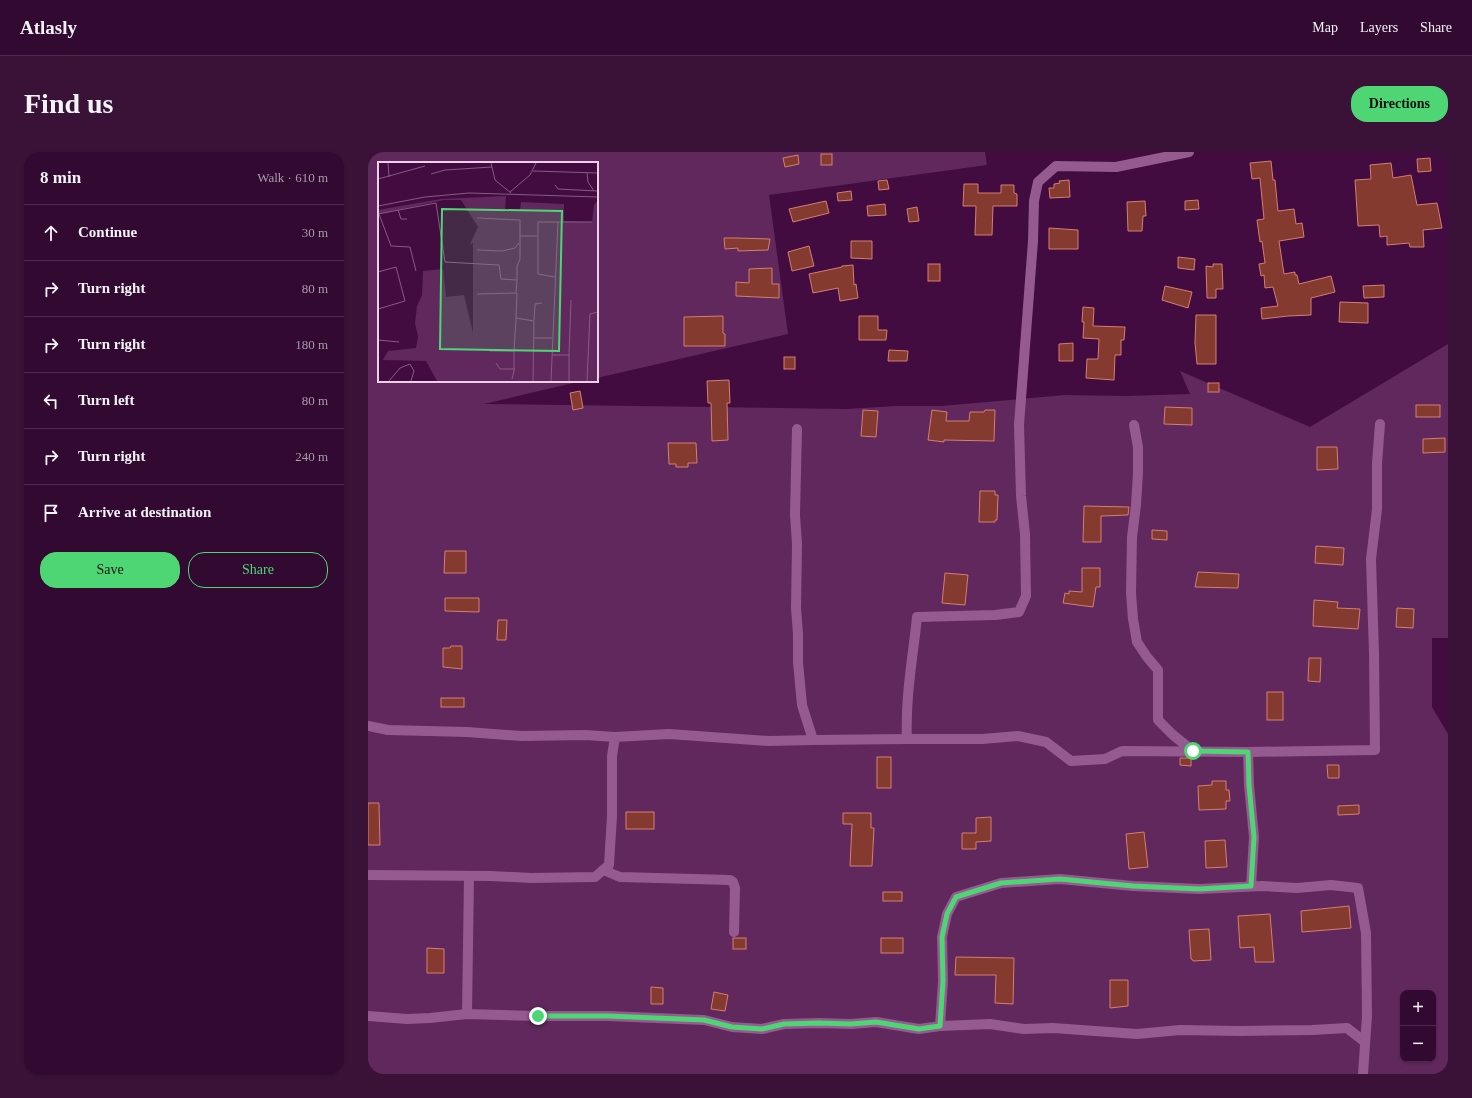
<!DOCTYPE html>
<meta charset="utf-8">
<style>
body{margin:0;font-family:Georgia,serif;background:#3a1238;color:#f1f3f6}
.controls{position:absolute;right:12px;bottom:12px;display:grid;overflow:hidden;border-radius:8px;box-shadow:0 1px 3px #0004}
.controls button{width:36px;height:36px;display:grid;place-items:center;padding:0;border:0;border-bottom:1px solid #4d2a4c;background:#320930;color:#f1f3f6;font:20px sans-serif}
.stop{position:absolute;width:12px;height:12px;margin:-9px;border:3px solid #4ed675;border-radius:50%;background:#fff}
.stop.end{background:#4ed675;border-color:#fff;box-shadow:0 1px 4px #0008}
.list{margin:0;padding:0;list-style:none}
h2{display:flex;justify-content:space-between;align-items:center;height:52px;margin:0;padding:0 16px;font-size:17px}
h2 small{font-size:13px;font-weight:400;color:#a89aab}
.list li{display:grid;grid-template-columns:26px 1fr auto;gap:12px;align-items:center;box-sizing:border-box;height:56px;padding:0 16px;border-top:1px solid #4d2a4c}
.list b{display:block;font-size:15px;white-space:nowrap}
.list em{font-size:13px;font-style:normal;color:#a89aab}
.actions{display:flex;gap:8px;padding:12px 16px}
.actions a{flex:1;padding:9px 0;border:1px solid #4ed675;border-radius:16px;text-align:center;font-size:14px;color:#4ed675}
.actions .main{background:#4ed675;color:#111}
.icon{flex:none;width:22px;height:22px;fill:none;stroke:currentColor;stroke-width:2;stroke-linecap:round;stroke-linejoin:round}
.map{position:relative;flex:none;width:1080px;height:922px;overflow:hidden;border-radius:16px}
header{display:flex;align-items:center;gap:24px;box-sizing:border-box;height:56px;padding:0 20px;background:#320930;border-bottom:1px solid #4d2a4c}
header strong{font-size:19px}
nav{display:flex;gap:22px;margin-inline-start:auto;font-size:14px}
.intro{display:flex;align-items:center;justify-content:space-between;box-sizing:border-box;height:96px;padding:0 24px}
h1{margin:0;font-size:28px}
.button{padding:10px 18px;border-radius:16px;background:#4ed675;color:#111;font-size:14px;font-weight:700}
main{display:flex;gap:24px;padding:0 24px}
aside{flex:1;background:#320930;border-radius:16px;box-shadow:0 1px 3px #0004}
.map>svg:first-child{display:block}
.green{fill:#60285d;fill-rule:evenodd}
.building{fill:#853a30;stroke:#d37f72}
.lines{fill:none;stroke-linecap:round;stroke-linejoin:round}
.minor{stroke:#955a90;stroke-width:10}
.route{stroke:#4ed675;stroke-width:5}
.inset-road{fill:none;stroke:#885a85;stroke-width:1}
.view{fill:#4ed675;fill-opacity:0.15;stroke:#4ed675;stroke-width:2}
.inset-edge{fill:none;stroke:#f0cfec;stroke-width:2}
</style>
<header>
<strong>Atlasly</strong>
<nav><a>Map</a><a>Layers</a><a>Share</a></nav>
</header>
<div class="intro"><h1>Find us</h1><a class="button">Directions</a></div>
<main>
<aside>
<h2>8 min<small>Walk · 610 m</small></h2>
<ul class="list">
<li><svg class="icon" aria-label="ahead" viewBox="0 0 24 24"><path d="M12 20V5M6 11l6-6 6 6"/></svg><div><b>Continue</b></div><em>30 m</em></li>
<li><svg class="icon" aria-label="right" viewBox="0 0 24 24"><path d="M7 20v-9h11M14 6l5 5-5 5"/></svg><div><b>Turn right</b></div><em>80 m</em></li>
<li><svg class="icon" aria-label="right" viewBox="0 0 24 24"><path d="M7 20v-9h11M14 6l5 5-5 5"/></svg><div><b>Turn right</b></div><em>180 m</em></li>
<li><svg class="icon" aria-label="left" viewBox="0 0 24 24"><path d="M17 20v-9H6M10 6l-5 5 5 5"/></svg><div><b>Turn left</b></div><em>80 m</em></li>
<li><svg class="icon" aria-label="right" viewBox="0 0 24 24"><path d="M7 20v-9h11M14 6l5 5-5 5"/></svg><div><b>Turn right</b></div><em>240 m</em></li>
<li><svg class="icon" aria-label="arrive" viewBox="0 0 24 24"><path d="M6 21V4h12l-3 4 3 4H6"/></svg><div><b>Arrive at destination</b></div></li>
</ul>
<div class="actions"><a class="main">Save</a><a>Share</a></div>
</aside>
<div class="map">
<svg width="1080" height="922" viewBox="0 0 1080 922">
<rect width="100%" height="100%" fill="#420c40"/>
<path class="green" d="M 0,0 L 617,0 L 619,13 L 401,43 L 420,182 L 229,226 L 229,11 L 11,11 L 11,229 L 214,229 L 116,252 L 478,257 L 529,254 L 573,254 L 697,243 L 759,244 L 822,242 L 812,219 L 942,275 L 1080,192 L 1080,486 L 1064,486 L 1064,555 L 1080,582 L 1080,922 L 0,922 ZM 1035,841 L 1065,841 L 1065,907 L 1035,907 Z"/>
<g class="building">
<rect x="453" y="2" width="11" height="11"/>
<path d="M 430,3 L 431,12 L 417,15 L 415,6 Z"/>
<path d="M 1062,6 L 1063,19 L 1050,20 L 1049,7 Z"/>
<path d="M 903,9 L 905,28 L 907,28 L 910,59 L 926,57 L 928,72 L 934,71 L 936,85 L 911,89 L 916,122 L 927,120 L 927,123 L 929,123 L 931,132 L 963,124 L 967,140 L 943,146 L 943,163 L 920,164 L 894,167 L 893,156 L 910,154 L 905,135 L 897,136 L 896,123 L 893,124 L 891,112 L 897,111 L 894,89 L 892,90 L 889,68 L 896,67 L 892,26 L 884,27 L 882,11 Z"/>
<path d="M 1023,11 L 1025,26 L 1043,23 L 1049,53 L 1069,51 L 1074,76 L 1055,78 L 1056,95 L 1042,95 L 1041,91 L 1019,93 L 1019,84 L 1012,85 L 1011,73 L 990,74 L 987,28 L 1003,27 L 1002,13 Z"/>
<path d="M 519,28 L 521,37 L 511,38 L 510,29 Z"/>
<path d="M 701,28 L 702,45 L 682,46 L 681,36 L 686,36 L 686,32 L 692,31 L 691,29 Z"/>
<path d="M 596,32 L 610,32 L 610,41 L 633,41 L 633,33 L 646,33 L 646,41 L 649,42 L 649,54 L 625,54 L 624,83 L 607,83 L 608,54 L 595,54 Z"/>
<path d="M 483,39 L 484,48 L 470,49 L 469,41 Z"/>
<path d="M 830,48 L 831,57 L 817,58 L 817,49 Z"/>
<path d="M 458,49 L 461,61 L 425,70 L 421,57 Z"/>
<path d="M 777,49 L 778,64 L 775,64 L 774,79 L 760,79 L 759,50 Z"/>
<path d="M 517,52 L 518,63 L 500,64 L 499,54 Z"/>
<path d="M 549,55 L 551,69 L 541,70 L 539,57 Z"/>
<path d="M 681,76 L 710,78 L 710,97 L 681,97 Z"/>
<path d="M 356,86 L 369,86 L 402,87 L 400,98 L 370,99 L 370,96 L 357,97 Z"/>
<path d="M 483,89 L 504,89 L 504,107 L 483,106 Z"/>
<path d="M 441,94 L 446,114 L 424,119 L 420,100 Z"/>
<path d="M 810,105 L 827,107 L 826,118 L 810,116 Z"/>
<rect x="560" y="112" width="12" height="17"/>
<path d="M 845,112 L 854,112 L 855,137 L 848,137 L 848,146 L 839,146 L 838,114 L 845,115 Z"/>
<path d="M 485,113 L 486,133 L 488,132 L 490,146 L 472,149 L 470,136 L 445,141 L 441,122 L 474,115 L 474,114 Z"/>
<path d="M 404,116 L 404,132 L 411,132 L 411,146 L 368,144 L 368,130 L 381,131 L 381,117 Z"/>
<path d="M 1016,133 L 1016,145 L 996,146 L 995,134 Z"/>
<path d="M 797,134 L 824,140 L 820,156 L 794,148 Z"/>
<path d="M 972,150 L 1000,151 L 1000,171 L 971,170 Z"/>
<path d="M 715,155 L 726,156 L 725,174 L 757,175 L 756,188 L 753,188 L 753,203 L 747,203 L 746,228 L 718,226 L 719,207 L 730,207 L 731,187 L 715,186 L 716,170 L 714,170 Z"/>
<path d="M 828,163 L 848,163 L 848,212 L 829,212 L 827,191 Z"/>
<path d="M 355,164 L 355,181 L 357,182 L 357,194 L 316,194 L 316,165 Z"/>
<path d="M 491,164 L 510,164 L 510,178 L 519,178 L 518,188 L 491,188 Z"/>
<path d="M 705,191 L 705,209 L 691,209 L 691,192 Z"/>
<path d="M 521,198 L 540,199 L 539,209 L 520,209 Z"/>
<rect x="416" y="205" width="11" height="12"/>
<path d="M 361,228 L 362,251 L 359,251 L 360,288 L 344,289 L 343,251 L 340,251 L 339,229 Z"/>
<rect x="840" y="231" width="11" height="9"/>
<path d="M 212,239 L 215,256 L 205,258 L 202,241 Z"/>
<rect x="1048" y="253" width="24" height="12"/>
<path d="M 797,255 L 824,256 L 824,273 L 796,272 Z"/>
<path d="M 495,258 L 510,259 L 508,285 L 493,284 Z"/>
<path d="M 564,258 L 579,260 L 578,269 L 601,269 L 602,260 L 616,260 L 617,258 L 627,258 L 626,289 L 576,288 L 576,290 L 560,288 Z"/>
<path d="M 1077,286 L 1077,300 L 1055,301 L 1055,287 Z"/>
<path d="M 300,291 L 328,291 L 329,311 L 320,311 L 320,315 L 308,315 L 308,312 L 301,312 Z"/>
<path d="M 949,295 L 969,295 L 970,317 L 949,318 Z"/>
<path d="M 612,339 L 627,339 L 627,343 L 630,343 L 629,368 L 627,368 L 627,370 L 611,370 Z"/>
<path d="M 716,354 L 761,355 L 760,363 L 733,364 L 733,390 L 715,390 Z"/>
<path d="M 784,378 L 799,379 L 799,388 L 784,387 Z"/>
<path d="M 948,394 L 976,396 L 975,413 L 947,411 Z"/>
<path d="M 77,399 L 98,399 L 98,421 L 76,421 Z"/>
<path d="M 714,416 L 732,416 L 732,435 L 728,435 L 725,455 L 695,451 L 697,441 L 701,442 L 701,439 L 714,440 Z"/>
<path d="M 830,420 L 871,422 L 870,436 L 827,435 Z"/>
<path d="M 577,421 L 600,423 L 597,453 L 574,451 Z"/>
<path d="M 77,446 L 111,446 L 111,460 L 77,459 Z"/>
<path d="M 946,448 L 970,450 L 969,456 L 992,457 L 990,477 L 945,474 Z"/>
<path d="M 1029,456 L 1046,457 L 1045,476 L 1028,475 Z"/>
<path d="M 130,468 L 139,468 L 138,488 L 129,488 Z"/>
<path d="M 83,494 L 94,494 L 94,517 L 75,515 L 75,496 L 82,496 Z"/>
<path d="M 941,506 L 953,506 L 952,530 L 940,529 Z"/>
<rect x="899" y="540" width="16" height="28"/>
<rect x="73" y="546" width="23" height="9"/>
<rect x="509" y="605" width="14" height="31"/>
<path d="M 812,606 L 823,606 L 823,614 L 812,613 Z"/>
<path d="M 959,613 L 971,613 L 971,626 L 960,626 Z"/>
<path d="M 844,629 L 858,629 L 858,638 L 861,638 L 862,649 L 858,649 L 858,657 L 831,658 L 830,634 L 844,633 Z"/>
<path d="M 0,651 L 11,651 L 12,693 L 0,693 Z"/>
<path d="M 991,653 L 991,662 L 970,663 L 970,654 Z"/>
<rect x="258" y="660" width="28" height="17"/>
<path d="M 475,661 L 503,661 L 503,676 L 506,676 L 504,714 L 482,714 L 484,672 L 475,672 Z"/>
<path d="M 623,665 L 623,689 L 608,690 L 608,697 L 594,697 L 594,681 L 608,681 L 608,666 Z"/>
<path d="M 776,680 L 780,715 L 761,717 L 758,682 Z"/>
<path d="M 857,688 L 859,715 L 838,716 L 837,689 Z"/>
<rect x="515" y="740" width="19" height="9"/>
<path d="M 981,754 L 983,776 L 934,780 L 933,759 Z"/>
<path d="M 902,762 L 906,810 L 887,810 L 886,795 L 872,796 L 870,764 Z"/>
<path d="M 841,777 L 843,808 L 825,809 L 824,807 L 823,807 L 821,778 Z"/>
<rect x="365" y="786" width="13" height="11"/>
<rect x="513" y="786" width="22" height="15"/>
<path d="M 59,796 L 76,797 L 76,821 L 59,821 Z"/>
<path d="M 588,805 L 646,806 L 645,852 L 627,851 L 628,823 L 587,823 Z"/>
<path d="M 742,828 L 760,828 L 760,854 L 742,856 Z"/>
<path d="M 283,835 L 295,836 L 295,852 L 283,852 Z"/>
<path d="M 346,840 L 360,843 L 357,859 L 343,857 Z"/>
</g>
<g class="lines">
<g class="minor">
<path d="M 821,0 L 748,15 L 688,14 L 670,30 L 666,49 L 665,89 L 651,273 L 653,344 L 657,382 L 658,444 L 651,460 L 627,463 L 549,465 C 545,505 537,546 539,587 L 614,587 L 650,584 L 678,590 L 703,609 L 737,607 L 754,599 L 880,600 L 881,633 L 886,685 L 883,734"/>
<path d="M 766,273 L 770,295 L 770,321 L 768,353 L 764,385 L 763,441 L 765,467 L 769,490 L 779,505 L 790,518 L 790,568 L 805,583 L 825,599"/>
<path d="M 429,277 L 427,363 L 429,392 L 428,456 L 430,482 L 430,510 L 434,553 L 445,588 L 539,587"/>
<path d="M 0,574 L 20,578 L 99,580 L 153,584 L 217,583 L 247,585"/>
<path d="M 880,600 L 1007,598 L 1006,502 L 1003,407 L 1009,357 L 1009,311 L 1012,272"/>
<path d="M 235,718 L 252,725 L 362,728 L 365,730 L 367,736 L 366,780"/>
<path d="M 0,723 L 123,724 L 163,726 L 227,725 L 241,713 L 244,664 L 244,604 L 247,585 L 301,582 L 401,589 L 445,588"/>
<path d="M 99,862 L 101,724"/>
<path d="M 0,864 L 39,867 L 62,866 L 99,862 L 170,864 L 240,864 L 336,868 L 364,875 L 394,877 L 416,872 L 451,871 L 483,872 L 508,870 L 551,877 L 572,874 L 622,872 L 656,877 L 685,876 L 769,882 L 812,878 L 871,879 L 944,878 L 979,876 L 997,890"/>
<path d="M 572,874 L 575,829 L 574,785 L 579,762 L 588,745 L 633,731 L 692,727 L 765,734 L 831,737 L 894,734 L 929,736 L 963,733 L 990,736 L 998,781 L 999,864 L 995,922"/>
</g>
</g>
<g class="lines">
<path class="route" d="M 170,864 L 240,864 L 336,868 L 364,875 L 394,877 L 416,872 L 451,871 L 483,872 L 508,870 L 551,877 L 572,874 L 575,829 L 574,785 L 579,762 L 588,745 L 633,731 L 692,727 L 765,734 L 831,737 L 883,734 L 886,685 L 881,633 L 880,600 L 825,599"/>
</g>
<g transform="translate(10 10)">
<rect width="220" height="220" fill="#420c40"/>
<path d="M 128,34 L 127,50 L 142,47 L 143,40 L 186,42 L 186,59 L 214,60 L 216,43 L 220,38 L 220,219 L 59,219 L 48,199 L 5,198 L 10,189 L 38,186 L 40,175 L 37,161 L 39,144 L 44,133 L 45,109 L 65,107 L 68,135 L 86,133 L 95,171 L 95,81 L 92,82 L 100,65 L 83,38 L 66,38 L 0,52 L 0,48 L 63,37 Z" fill="#60285d"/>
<path class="inset-road" d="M 10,1 L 11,15M 113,1 L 117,18 L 133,31M 155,9 L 220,11M 209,11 L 210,20 L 216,29M 53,12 L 67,8 L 114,5M 0,17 L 47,4M 177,23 L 180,27 L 220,29M 132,30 L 152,13 L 158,1M 0,44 L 47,35 L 91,31 L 220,35M 20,48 L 23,57 L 29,57M 0,52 L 58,41 L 67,100 L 121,103 L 123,117 L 139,118 L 139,104 L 142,97 L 142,74 L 159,74M 1,52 L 13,84 L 32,85 L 38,109M 99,56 L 142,58 L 142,74M 99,88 L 124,89 L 137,86 L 141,81M 0,110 L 18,105 L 27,139 L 0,147M 177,115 L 160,112 L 160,60 L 214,60M 139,131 L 138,156 L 156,159 L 155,219M 99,132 L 138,131 L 139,118M 156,158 L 157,142 L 164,141M 156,176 L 174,176M 0,178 L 21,180M 112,189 L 136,189 L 138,156M 174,193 L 191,193 L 191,219M 191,193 L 193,138M 118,201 L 122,207 L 137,207M 134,217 L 136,209 L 136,189M 11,219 L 22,206 L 32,202 L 36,209 L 33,219M 173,219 L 180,60M 209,219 L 212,152 L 220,150"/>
<path class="view" d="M 64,47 L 184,49 L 181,189 L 62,187 Z"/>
<rect width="220" height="220" class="inset-edge"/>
</g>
</svg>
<div class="controls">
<button>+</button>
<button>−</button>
</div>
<div class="stop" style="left:825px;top:599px"></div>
<div class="stop end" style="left:170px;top:864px"></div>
</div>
</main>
